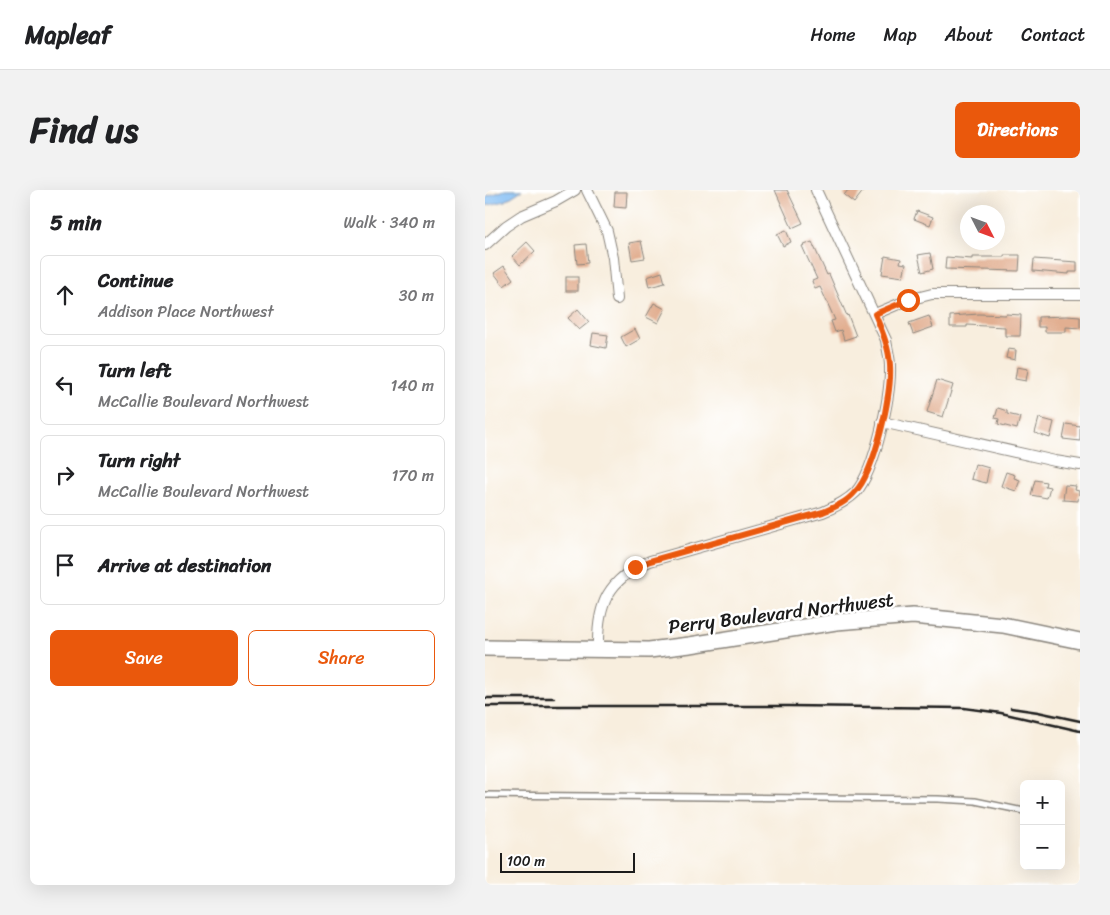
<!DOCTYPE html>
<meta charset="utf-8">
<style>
body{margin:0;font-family:Sriracha,sans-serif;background:#f2f2f2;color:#202124}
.controls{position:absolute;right:15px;bottom:15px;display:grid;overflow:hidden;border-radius:8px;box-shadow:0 5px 20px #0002}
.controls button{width:45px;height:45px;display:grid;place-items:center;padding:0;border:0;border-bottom:1px solid #e0e0e0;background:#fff;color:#202124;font:25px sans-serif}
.compass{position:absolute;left:475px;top:15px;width:45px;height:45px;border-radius:50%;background:#fff;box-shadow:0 5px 20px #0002;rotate:132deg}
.scale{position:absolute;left:15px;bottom:12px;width:135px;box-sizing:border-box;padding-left:5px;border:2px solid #1c1c1c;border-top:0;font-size:14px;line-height:18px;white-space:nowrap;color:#1c1c1c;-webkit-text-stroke:4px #fff;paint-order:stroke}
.stop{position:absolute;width:15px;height:15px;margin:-11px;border:4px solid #ea580c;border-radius:50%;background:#fff}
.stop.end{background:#ea580c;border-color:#fff;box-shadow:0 1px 5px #0008}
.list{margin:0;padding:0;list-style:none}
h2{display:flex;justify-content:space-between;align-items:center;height:65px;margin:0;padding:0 20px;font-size:21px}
h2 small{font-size:16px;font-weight:400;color:#757577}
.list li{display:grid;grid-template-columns:32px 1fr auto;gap:15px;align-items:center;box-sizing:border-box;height:80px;margin:0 10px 10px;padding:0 10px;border:1px solid #e0e0e0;border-radius:8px}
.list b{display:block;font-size:19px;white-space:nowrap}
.list p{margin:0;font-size:16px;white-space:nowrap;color:#757577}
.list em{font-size:16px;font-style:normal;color:#757577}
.actions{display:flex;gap:10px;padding:15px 20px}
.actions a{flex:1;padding:11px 0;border:1px solid #ea580c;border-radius:8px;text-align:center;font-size:18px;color:#ea580c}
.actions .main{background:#ea580c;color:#fff}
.icon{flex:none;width:28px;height:28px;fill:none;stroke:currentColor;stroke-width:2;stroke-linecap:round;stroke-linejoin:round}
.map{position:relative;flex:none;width:595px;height:695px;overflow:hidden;border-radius:8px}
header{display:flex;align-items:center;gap:30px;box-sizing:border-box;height:70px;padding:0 25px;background:#fff;border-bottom:1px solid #e0e0e0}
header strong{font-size:24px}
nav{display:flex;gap:28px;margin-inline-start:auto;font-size:18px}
.intro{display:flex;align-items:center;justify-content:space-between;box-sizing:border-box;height:120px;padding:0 30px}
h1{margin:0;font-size:35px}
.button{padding:12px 22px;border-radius:8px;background:#ea580c;color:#fff;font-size:18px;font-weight:700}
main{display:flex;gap:30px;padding:0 30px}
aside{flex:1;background:#fff;border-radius:8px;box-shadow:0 5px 20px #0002}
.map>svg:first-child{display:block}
.water{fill:#82bdf4;stroke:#4f6c88}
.building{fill:#e2af91}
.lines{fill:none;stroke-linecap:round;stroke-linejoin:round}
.lane-casing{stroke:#8a857d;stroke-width:8}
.street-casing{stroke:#8a857d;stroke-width:12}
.secondary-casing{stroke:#8a857d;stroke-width:18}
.lane{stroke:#fff;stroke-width:5}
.street{stroke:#fff;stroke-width:10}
.secondary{stroke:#fff;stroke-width:15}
.rail{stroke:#1c1c1c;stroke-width:2.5}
.route{stroke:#ea580c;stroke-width:6}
.labels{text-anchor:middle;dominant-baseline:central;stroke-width:5;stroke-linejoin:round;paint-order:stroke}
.street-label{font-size:19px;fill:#1c1c1c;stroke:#fff}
</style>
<header>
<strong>Mapleaf</strong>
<nav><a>Home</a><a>Map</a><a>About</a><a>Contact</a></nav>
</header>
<div class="intro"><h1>Find us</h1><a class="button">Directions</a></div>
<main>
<aside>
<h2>5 min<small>Walk · 340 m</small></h2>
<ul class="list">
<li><svg class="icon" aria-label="ahead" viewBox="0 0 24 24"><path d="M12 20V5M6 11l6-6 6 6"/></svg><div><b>Continue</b><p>Addison Place Northwest</p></div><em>30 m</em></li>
<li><svg class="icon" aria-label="left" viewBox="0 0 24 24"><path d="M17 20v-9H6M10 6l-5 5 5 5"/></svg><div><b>Turn left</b><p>McCallie Boulevard Northwest</p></div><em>140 m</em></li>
<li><svg class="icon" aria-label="right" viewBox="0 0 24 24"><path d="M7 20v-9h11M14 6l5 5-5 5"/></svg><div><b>Turn right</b><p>McCallie Boulevard Northwest</p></div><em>170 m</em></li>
<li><svg class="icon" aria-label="arrive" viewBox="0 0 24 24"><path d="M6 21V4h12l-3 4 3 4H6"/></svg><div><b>Arrive at destination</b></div></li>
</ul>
<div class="actions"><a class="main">Save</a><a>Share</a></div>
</aside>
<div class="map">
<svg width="595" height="695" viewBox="0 0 595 695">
<rect width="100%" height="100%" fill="#fff"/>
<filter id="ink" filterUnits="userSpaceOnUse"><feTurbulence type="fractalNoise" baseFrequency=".02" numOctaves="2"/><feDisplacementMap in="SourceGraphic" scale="10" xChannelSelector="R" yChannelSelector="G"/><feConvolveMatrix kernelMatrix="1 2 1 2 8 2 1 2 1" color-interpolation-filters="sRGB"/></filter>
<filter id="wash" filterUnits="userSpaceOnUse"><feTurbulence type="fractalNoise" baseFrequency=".0096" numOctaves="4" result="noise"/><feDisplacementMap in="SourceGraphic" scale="20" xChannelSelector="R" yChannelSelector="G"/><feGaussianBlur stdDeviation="1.12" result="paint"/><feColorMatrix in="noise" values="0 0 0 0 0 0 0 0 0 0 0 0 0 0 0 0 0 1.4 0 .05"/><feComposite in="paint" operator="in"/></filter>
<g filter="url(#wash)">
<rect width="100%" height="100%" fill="#f8eede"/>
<path class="water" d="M 20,0 L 37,0 L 20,11 L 0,16 L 0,7 Z"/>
<g id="blocks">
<g class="building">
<path d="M 290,0 L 302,0 L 318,33 L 307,38 Z"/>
<path d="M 363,0 L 379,0 L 369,13 L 359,5 Z"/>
<path d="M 130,2 L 142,2 L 141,18 L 129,17 Z"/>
<path d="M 432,21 L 448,27 L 445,35 L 429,29 Z"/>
<path d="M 301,40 L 306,52 L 298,56 L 292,44 Z"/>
<path d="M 156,51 L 160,68 L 147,70 L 144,53 Z"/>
<path d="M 42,52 L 50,61 L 35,75 L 27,66 Z"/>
<path d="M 327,52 L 342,85 L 344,84 L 362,126 L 363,125 L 371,146 L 359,150 L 356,140 L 350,142 L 346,131 L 350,130 L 337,101 L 335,97 L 330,99 L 327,91 L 332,89 L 317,56 Z"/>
<path d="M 101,54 L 103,73 L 92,74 L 90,55 Z"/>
<path d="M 445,63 L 448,79 L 437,82 L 433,65 Z"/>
<path d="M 519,65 L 535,65 L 534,81 L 460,79 L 461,67 L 487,69 L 487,67 L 519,67 Z"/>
<path d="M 400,66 L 416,69 L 415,73 L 421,74 L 418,87 L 397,84 Z"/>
<path d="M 549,69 L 592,72 L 592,82 L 584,82 L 584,84 L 548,81 Z"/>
<path d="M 19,76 L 28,89 L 19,96 L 9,83 Z"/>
<path d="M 177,82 L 180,93 L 164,97 L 162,87 Z"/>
<rect x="81" y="87" width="12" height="14"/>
<path d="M 169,113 L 180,119 L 173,133 L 161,127 Z"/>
<path d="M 93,119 L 104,132 L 94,140 L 83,128 Z"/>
<path d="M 494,124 L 521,125 L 521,124 L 536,125 L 535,146 L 520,146 L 520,137 L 482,135 L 482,137 L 465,137 L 465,126 Z"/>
<path d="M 444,126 L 448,137 L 428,144 L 424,133 Z"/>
<path d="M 582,126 L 595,127 L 595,138 L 581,137 L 581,142 L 560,142 L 560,137 L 553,137 L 553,127 Z"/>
<path d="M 150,139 L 155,149 L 141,157 L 136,147 Z"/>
<path d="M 108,143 L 123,145 L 121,158 L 106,155 Z"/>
<path d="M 523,159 L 531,160 L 530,170 L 521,168 Z"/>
<path d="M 532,177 L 543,179 L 541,191 L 530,189 Z"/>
<path d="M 452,190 L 468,195 L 458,227 L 442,222 Z"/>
<path d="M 513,218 L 522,221 L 522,224 L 535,227 L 532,239 L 513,234 L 514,229 L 510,228 Z"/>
<path d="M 554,228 L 569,232 L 565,248 L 550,243 Z"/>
<path d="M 581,234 L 595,236 L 595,251 L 578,249 Z"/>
<path d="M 490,274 L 504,278 L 501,293 L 486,289 Z"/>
<path d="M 521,282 L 530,285 L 529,288 L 535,290 L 531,301 L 516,296 Z"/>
<path d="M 550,290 L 561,292 L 560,296 L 565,297 L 562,308 L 546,305 Z"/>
<path d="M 580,295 L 591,296 L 590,300 L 594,301 L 593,311 L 578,310 Z"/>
</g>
</g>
</g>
<g filter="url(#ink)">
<use href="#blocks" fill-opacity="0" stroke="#8a857d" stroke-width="1"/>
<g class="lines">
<g class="lane-casing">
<path id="lane" d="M 0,605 L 453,609 L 490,611 L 539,621"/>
</g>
<g class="street-casing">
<g id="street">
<path d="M 102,0 L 122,41 L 128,68 L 132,109"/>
<path d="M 0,55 L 21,36 L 36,26 L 71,11 L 90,0"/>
<path d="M 390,124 L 423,110 L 447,104 L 595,104"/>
<path d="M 397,232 L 570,271 L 595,275"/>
<path d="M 113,458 C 112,414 123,389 165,371 L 338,322 C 350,317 362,311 371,302 C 390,280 406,206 405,176 C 405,168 402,158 401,150 L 331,0"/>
</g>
</g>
<g class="secondary-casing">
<path id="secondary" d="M 0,458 L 164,460 L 205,455 L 351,432 L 428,426 L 518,435 L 595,451"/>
</g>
<use href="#lane" class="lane"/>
<use href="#street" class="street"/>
<use href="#secondary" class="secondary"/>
<g class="rail">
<path d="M 0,508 L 69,508"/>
<path d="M 0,516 L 303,516 L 479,518 L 516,523 L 595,541"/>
<path d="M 526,518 L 553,522 L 595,531"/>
</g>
</g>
</g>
<g class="lines" filter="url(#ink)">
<path class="route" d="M 150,377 L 165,371 L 338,322 C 350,317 362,312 370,302 C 390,282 407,203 405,175 C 404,157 397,141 390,124 L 423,110"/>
</g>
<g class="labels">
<g class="street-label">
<text transform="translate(296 423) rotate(-7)">Perry Boulevard Northwest</text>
</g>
</g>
</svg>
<div class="controls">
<button>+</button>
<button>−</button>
</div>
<svg class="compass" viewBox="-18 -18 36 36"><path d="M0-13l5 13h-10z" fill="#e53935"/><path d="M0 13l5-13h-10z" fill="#757577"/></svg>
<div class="scale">100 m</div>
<div class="stop" style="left:423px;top:110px"></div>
<div class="stop end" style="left:150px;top:377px"></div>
</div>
</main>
